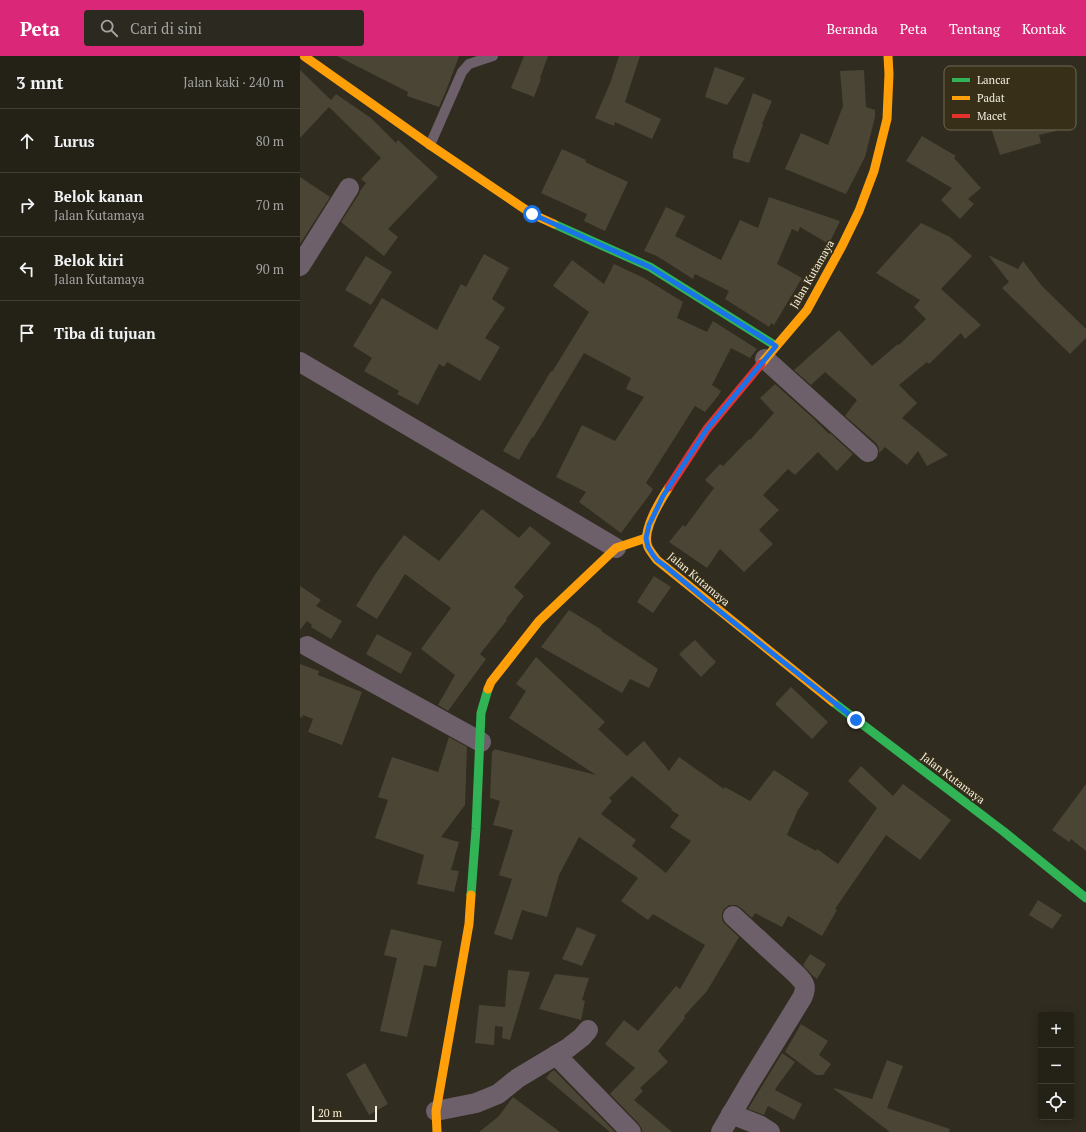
<!DOCTYPE html>
<html lang="id">
<meta charset="utf-8">
<style>
body{margin:0;font-family:"PT Serif",serif;background:#2c2920;color:#f1f3f6}
.controls{position:absolute;right:12px;bottom:12px;display:grid;overflow:hidden;border-radius:4px;box-shadow:0 2px 10px #0003}
.controls button{width:36px;height:36px;display:grid;place-items:center;padding:0;border:0;border-bottom:1px solid #413e36;background:#242117;color:#f1f3f6;font:20px sans-serif}
.scale{position:absolute;left:12px;bottom:10px;width:65px;box-sizing:border-box;padding-left:4px;border:2px solid #f3eee0;border-top:0;font-size:11px;line-height:14px;white-space:nowrap;color:#f3eee0;-webkit-text-stroke:3px #372f18;paint-order:stroke}
.stop{position:absolute;width:12px;height:12px;margin:-9px;border:3px solid #1a73e8;border-radius:50%;background:#fff}
.stop.end{background:#1a73e8;border-color:#fff;box-shadow:0 1px 4px #0008}
.list{margin:0;padding:0;list-style:none}
h2{display:flex;justify-content:space-between;align-items:center;height:52px;margin:0;padding:0 16px;font-size:17px}
h2 small{font-size:13px;font-weight:400;color:#a3a3a1}
.list li{display:grid;grid-template-columns:26px 1fr auto;gap:12px;align-items:center;box-sizing:border-box;height:64px;padding:0 16px;border-top:1px solid #413e36}
.list b{display:block;font-size:15px;white-space:nowrap}
.list p{margin:0;font-size:13px;white-space:nowrap;color:#a3a3a1}
.list em{font-size:13px;font-style:normal;color:#a3a3a1}
.icon{flex:none;width:22px;height:22px;fill:none;stroke:currentColor;stroke-width:2;stroke-linecap:round;stroke-linejoin:round}
.map{position:relative;flex:none;width:786px;height:1076px;overflow:hidden}
header{display:flex;align-items:center;gap:24px;box-sizing:border-box;height:56px;padding:0 20px;background:#db2777;color:#fff}
header strong{font-size:19px}
nav{display:flex;gap:22px;margin-inline-start:auto;font-size:14px}
.search{width:280px;height:36px;background:#2c2920;display:flex;align-items:center;gap:10px;box-sizing:border-box;padding:0 14px;border-radius:4px;color:#a3a3a1;font-size:15px}
main{display:flex}
aside{flex:1;background:#242117}
.map>svg:first-child{display:block}
.building{fill:#4b4536;fill-rule:evenodd}
.lines{fill:none;stroke-linecap:round;stroke-linejoin:round}
.lane{stroke:#6d606a;stroke-width:10}
.street{stroke:#6d606a;stroke-width:20}
.fast{stroke:#30b455;stroke-width:9}
.slow{stroke:#ff9f0a;stroke-width:9}
.jam{stroke:#e5322d;stroke-width:9}
.route{stroke:#1a73e8;stroke-width:5}
.labels{text-anchor:middle;dominant-baseline:central;stroke-width:3.5;stroke-linejoin:round;paint-order:stroke}
.street-label{font-size:11px;fill:#f3eee0;stroke:#372f18}
.key{fill:#372f18;stroke:#6f6854;stroke-width:1}
.key-label{font-size:11px;fill:#f3eee0}
</style>
<header>
<strong>Peta</strong>
<div class="search"><svg class="icon" aria-label="search" viewBox="0 0 24 24"><circle cx="10" cy="10" r="6"/><path d="M15 15l6 6"/></svg>Cari di sini</div>
<nav><a>Beranda</a><a>Peta</a><a>Tentang</a><a>Kontak</a></nav>
</header>
<main>
<aside>
<h2>3 mnt<small>Jalan kaki · 240 m</small></h2>
<ul class="list">
<li><svg class="icon" aria-label="ahead" viewBox="0 0 24 24"><path d="M12 20V5M6 11l6-6 6 6"/></svg><div><b>Lurus</b></div><em>80 m</em></li>
<li><svg class="icon" aria-label="right" viewBox="0 0 24 24"><path d="M7 20v-9h11M14 6l5 5-5 5"/></svg><div><b>Belok kanan</b><p>Jalan Kutamaya</p></div><em>70 m</em></li>
<li><svg class="icon" aria-label="left" viewBox="0 0 24 24"><path d="M17 20v-9H6M10 6l-5 5 5 5"/></svg><div><b>Belok kiri</b><p>Jalan Kutamaya</p></div><em>90 m</em></li>
<li><svg class="icon" aria-label="arrive" viewBox="0 0 24 24"><path d="M6 21V4h12l-3 4 3 4H6"/></svg><div><b>Tiba di tujuan</b></div></li>
</ul>
</aside>
<div class="map">
<svg width="786" height="1076" viewBox="0 0 786 1076">
<rect width="100%" height="100%" fill="#302c1f"/>
<g class="building">
<path d="M 37,0 L 159,0 L 146,35 L 139,51 L 107,40 L 108,36 Z"/>
<path d="M 224,0 L 248,0 L 240,22 L 241,23 L 234,41 L 211,32 Z"/>
<path d="M 319,0 L 340,0 L 325,46 L 361,63 L 352,83 L 315,66 L 314,70 L 295,62 L 311,25 Z"/>
<path d="M 415,11 L 445,22 L 427,49 L 405,41 Z"/>
<path d="M 0,14 L 31,44 L 36,38 L 71,62 L 96,87 L 98,84 L 138,121 L 88,173 L 98,181 L 84,200 L 41,166 L 59,138 L 60,135 L 66,127 L 61,123 L 81,102 L 29,51 L 0,82 Z"/>
<path d="M 564,14 L 566,51 L 575,54 L 575,61 L 565,101 L 546,138 L 485,113 L 501,77 L 528,89 L 543,50 L 540,15 Z"/>
<path d="M 720,33 L 728,63 L 752,55 L 756,75 L 739,79 L 741,87 L 700,99 L 688,63 L 670,67 L 665,47 Z"/>
<path d="M 453,37 L 472,45 L 462,68 L 463,69 L 449,107 L 433,102 L 433,95 Z"/>
<path d="M 622,80 L 656,100 L 654,102 L 681,132 L 668,143 L 674,148 L 660,163 L 641,144 L 652,132 L 606,105 Z"/>
<path d="M 262,93 L 286,104 L 285,106 L 328,126 L 305,175 L 284,165 L 287,158 L 241,137 Z"/>
<path d="M 0,121 L 30,141 L 0,188 Z"/>
<path d="M 469,141 L 540,165 L 529,188 L 500,171 L 498,176 L 492,173 L 477,208 L 502,222 L 474,269 L 471,267 L 469,271 L 425,243 L 429,235 L 395,218 L 393,223 L 357,200 L 344,195 L 366,151 L 385,160 L 375,180 L 421,204 L 440,164 L 458,172 Z"/>
<path d="M 621,167 L 650,181 L 672,200 L 641,233 L 681,269 L 665,283 L 661,277 L 629,308 L 627,306 L 599,329 L 617,347 L 602,362 L 648,399 L 627,410 L 618,395 L 607,409 L 585,391 L 579,397 L 579,392 L 576,387 L 545,360 L 557,344 L 525,316 L 511,329 L 494,314 L 539,274 L 572,310 L 598,288 L 599,289 L 626,263 L 614,251 L 620,244 L 576,217 Z"/>
<path d="M 184,198 L 209,212 L 192,243 L 205,252 L 185,282 L 200,291 L 180,325 L 147,306 L 144,311 L 139,308 L 118,349 L 97,338 L 99,335 L 64,315 L 72,302 L 53,290 L 82,242 L 137,274 L 161,228 L 166,231 Z"/>
<path d="M 688,199 L 718,213 L 723,205 L 742,230 L 786,273 L 786,282 L 770,298 L 702,232 L 709,226 Z"/>
<path d="M 66,200 L 92,216 L 71,249 L 45,234 Z"/>
<path d="M 272,204 L 304,228 L 314,208 L 344,222 L 383,246 L 377,262 L 407,276 L 413,265 L 457,293 L 450,302 L 431,292 L 412,329 L 421,335 L 418,340 L 405,356 L 395,350 L 346,427 L 353,433 L 350,438 L 321,477 L 279,446 L 286,436 L 256,421 L 282,369 L 315,385 L 344,341 L 326,333 L 331,322 L 284,297 L 233,382 L 232,381 L 219,404 L 203,395 L 251,315 L 252,316 L 289,256 L 253,230 Z"/>
<path d="M 475,328 L 513,362 L 529,378 L 530,377 L 553,398 L 537,415 L 518,396 L 495,419 L 488,413 L 463,439 L 479,454 L 459,474 L 473,488 L 444,516 L 420,493 L 407,512 L 369,486 L 383,469 L 385,471 L 414,432 L 405,424 L 420,408 L 423,410 L 449,383 L 450,384 L 474,357 L 460,342 Z"/>
<path d="M 182,453 L 219,482 L 230,470 L 251,487 L 214,531 L 224,540 L 206,563 L 207,564 L 180,598 L 186,603 L 148,655 L 138,649 L 155,619 L 121,593 L 151,552 L 105,518 L 77,563 L 56,550 L 76,517 L 104,479 L 139,505 Z"/>
<path d="M 354,520 L 371,531 L 353,557 L 337,546 Z"/>
<path d="M 0,530 L 21,544 L 16,550 L 42,565 L 31,583 L 11,571 L 12,569 L 7,565 L 0,574 Z"/>
<path d="M 269,554 L 302,574 L 301,575 L 358,613 L 349,632 L 330,623 L 322,637 L 241,591 Z"/>
<path d="M 77,578 L 112,597 L 101,618 L 66,598 Z"/>
<path d="M 395,584 L 416,606 L 401,621 L 379,598 Z"/>
<path d="M 236,601 L 305,666 L 298,673 L 327,700 L 344,685 L 369,715 L 379,701 L 424,733 L 425,731 L 450,745 L 474,714 L 509,737 L 498,754 L 487,779 L 516,795 L 517,793 L 538,808 L 577,752 L 548,725 L 561,710 L 593,740 L 603,728 L 651,764 L 620,804 L 586,779 L 535,853 L 537,854 L 522,880 L 488,860 L 482,871 L 455,857 L 452,862 L 441,852 L 436,849 L 429,849 L 424,853 L 422,858 L 422,864 L 425,868 L 439,881 L 407,935 L 384,960 L 385,962 L 358,995 L 368,1006 L 340,1032 L 343,1035 L 334,1044 L 372,1076 L 342,1076 L 342,1073 L 339,1068 L 310,1038 L 335,1012 L 305,988 L 324,964 L 338,975 L 376,930 L 380,933 L 405,889 L 353,858 L 348,864 L 321,845 L 338,822 L 279,781 L 259,819 L 247,861 L 222,854 L 212,884 L 194,878 L 212,823 L 199,819 L 213,774 L 193,769 L 200,745 L 190,742 L 192,695 L 194,695 L 194,693 L 296,719 L 209,662 L 226,635 L 216,628 ZM 332,720 L 372,753 L 371,754 L 379,759 L 370,771 L 391,785 L 366,817 L 332,790 L 336,784 L 301,758 L 312,745 L 309,742 Z"/>
<path d="M 0,608 L 19,615 L 18,619 L 62,636 L 42,689 L 8,676 L 13,663 L 3,659 L 2,662 L 0,661 Z"/>
<path d="M 491,631 L 528,666 L 512,683 L 475,648 Z"/>
<path d="M 149,681 L 167,691 L 165,749 L 141,781 L 159,786 L 151,814 L 159,815 L 154,836 L 117,828 L 124,799 L 75,782 L 88,744 L 78,741 L 92,701 L 138,716 Z"/>
<path d="M 786,728 L 786,795 L 771,783 L 769,786 L 752,774 Z"/>
<path d="M 738,844 L 762,859 L 752,873 L 729,859 Z"/>
<path d="M 277,871 L 296,879 L 282,910 L 262,903 Z"/>
<path d="M 91,873 L 142,885 L 136,911 L 124,909 L 107,981 L 80,975 L 97,902 L 84,899 Z"/>
<path d="M 510,898 L 526,908 L 517,923 L 513,920 L 503,909 Z"/>
<path d="M 208,914 L 230,916 L 210,984 L 202,982 L 203,971 L 195,970 L 194,989 L 175,987 L 179,949 L 205,951 Z"/>
<path d="M 255,918 L 289,922 L 282,944 L 285,945 L 281,964 L 239,953 Z"/>
<path d="M 501,968 L 528,985 L 519,999 L 531,1008 L 523,1019 L 516,1019 L 485,996 Z"/>
<path d="M 482,997 L 495,1006 L 478,1029 L 475,1034 L 502,1048 L 494,1064 L 468,1050 L 464,1059 L 448,1053 Z"/>
<path d="M 587,1004 L 603,1010 L 587,1052 L 650,1073 L 649,1076 L 590,1076 L 534,1033 L 534,1032 L 572,1043 Z"/>
<path d="M 65,1007 L 88,1048 L 69,1059 L 46,1018 Z"/>
<path d="M 254,1014 L 315,1076 L 310,1076 L 246,1022 L 251,1016 Z"/>
<path d="M 213,1041 L 260,1076 L 179,1076 L 199,1060 Z"/>
</g>
<g class="lines">
<path class="lane" d="M 130,89 L 162,16 L 169,8 L 193,0"/>
<g class="street">
<path d="M 0,210 L 49,132"/>
<path d="M 465,303 L 568,396"/>
<path d="M 0,306 L 316,492"/>
<path d="M 7,590 L 181,686"/>
<path d="M 256,999 L 331,1076"/>
<path d="M 136,1055 L 176,1047 L 198,1038 L 218,1022 L 268,992 L 282,981 L 288,974"/>
<path d="M 431,1058 L 459,1069 L 470,1076"/>
<path d="M 421,1076 L 449,1028 L 502,942 C 508,930 504,926 496,918 L 433,860"/>
</g>
<g class="fast">
<path d="M 254,168 L 350,211 L 476,290"/>
<path d="M 533,646 L 703,775 L 786,842"/>
<path d="M 171,839 L 176,773 L 181,657 L 188,633"/>
</g>
<g class="slow">
<path d="M 4,0 L 130,89 L 232,158 L 254,168"/>
<path d="M 461,308 L 507,254 L 542,190 L 559,155 L 574,115 L 587,63 L 589,18 L 588,0"/>
<path d="M 369,431 C 360,445 341,475 348,491 C 350,495 354,500 357,504 L 533,646"/>
<path d="M 188,633 L 191,626 L 239,565 L 316,492 L 346,482"/>
<path d="M 137,1076 L 136,1055 L 169,868 L 171,839"/>
</g>
<path class="jam" d="M 369,431 L 407,373 L 461,308"/>
</g>
<g class="lines">
<path class="route" d="M 232,158 L 350,211 L 476,290 L 407,373 L 363,440 L 349,469 L 346,482 L 348,491 L 353,499 L 357,504 L 365,510 L 412,549 L 556,664"/>
</g>
<g class="labels">
<g class="street-label">
<text transform="translate(512 218) rotate(-60)">Jalan Kutamaya</text>
<text transform="translate(399 523) rotate(40)">Jalan Kutamaya</text>
<text transform="translate(653 722) rotate(37)">Jalan Kutamaya</text>
</g>
</g>
<rect x="644" y="10" width="132" height="64" rx="6" class="key"/>
<rect x="652" y="22" width="18" height="4" fill="#30b455"/>
<rect x="652" y="40" width="18" height="4" fill="#ff9f0a"/>
<rect x="652" y="58" width="18" height="4" fill="#e5322d"/>
<g class="key-label">
<text x="677" y="28">Lancar</text>
<text x="677" y="46">Padat</text>
<text x="677" y="64">Macet</text>
</g>
</svg>
<div class="controls">
<button>+</button>
<button>−</button>
<button><svg class="icon" aria-label="locate" viewBox="0 0 24 24"><circle cx="12" cy="12" r="6"/><path d="M12 2v4M12 18v4M2 12h4M18 12h4"/></svg></button>
</div>
<div class="scale">20 m</div>
<div class="stop" style="left:232px;top:158px"></div>
<div class="stop end" style="left:556px;top:664px"></div>
</div>
</main>
